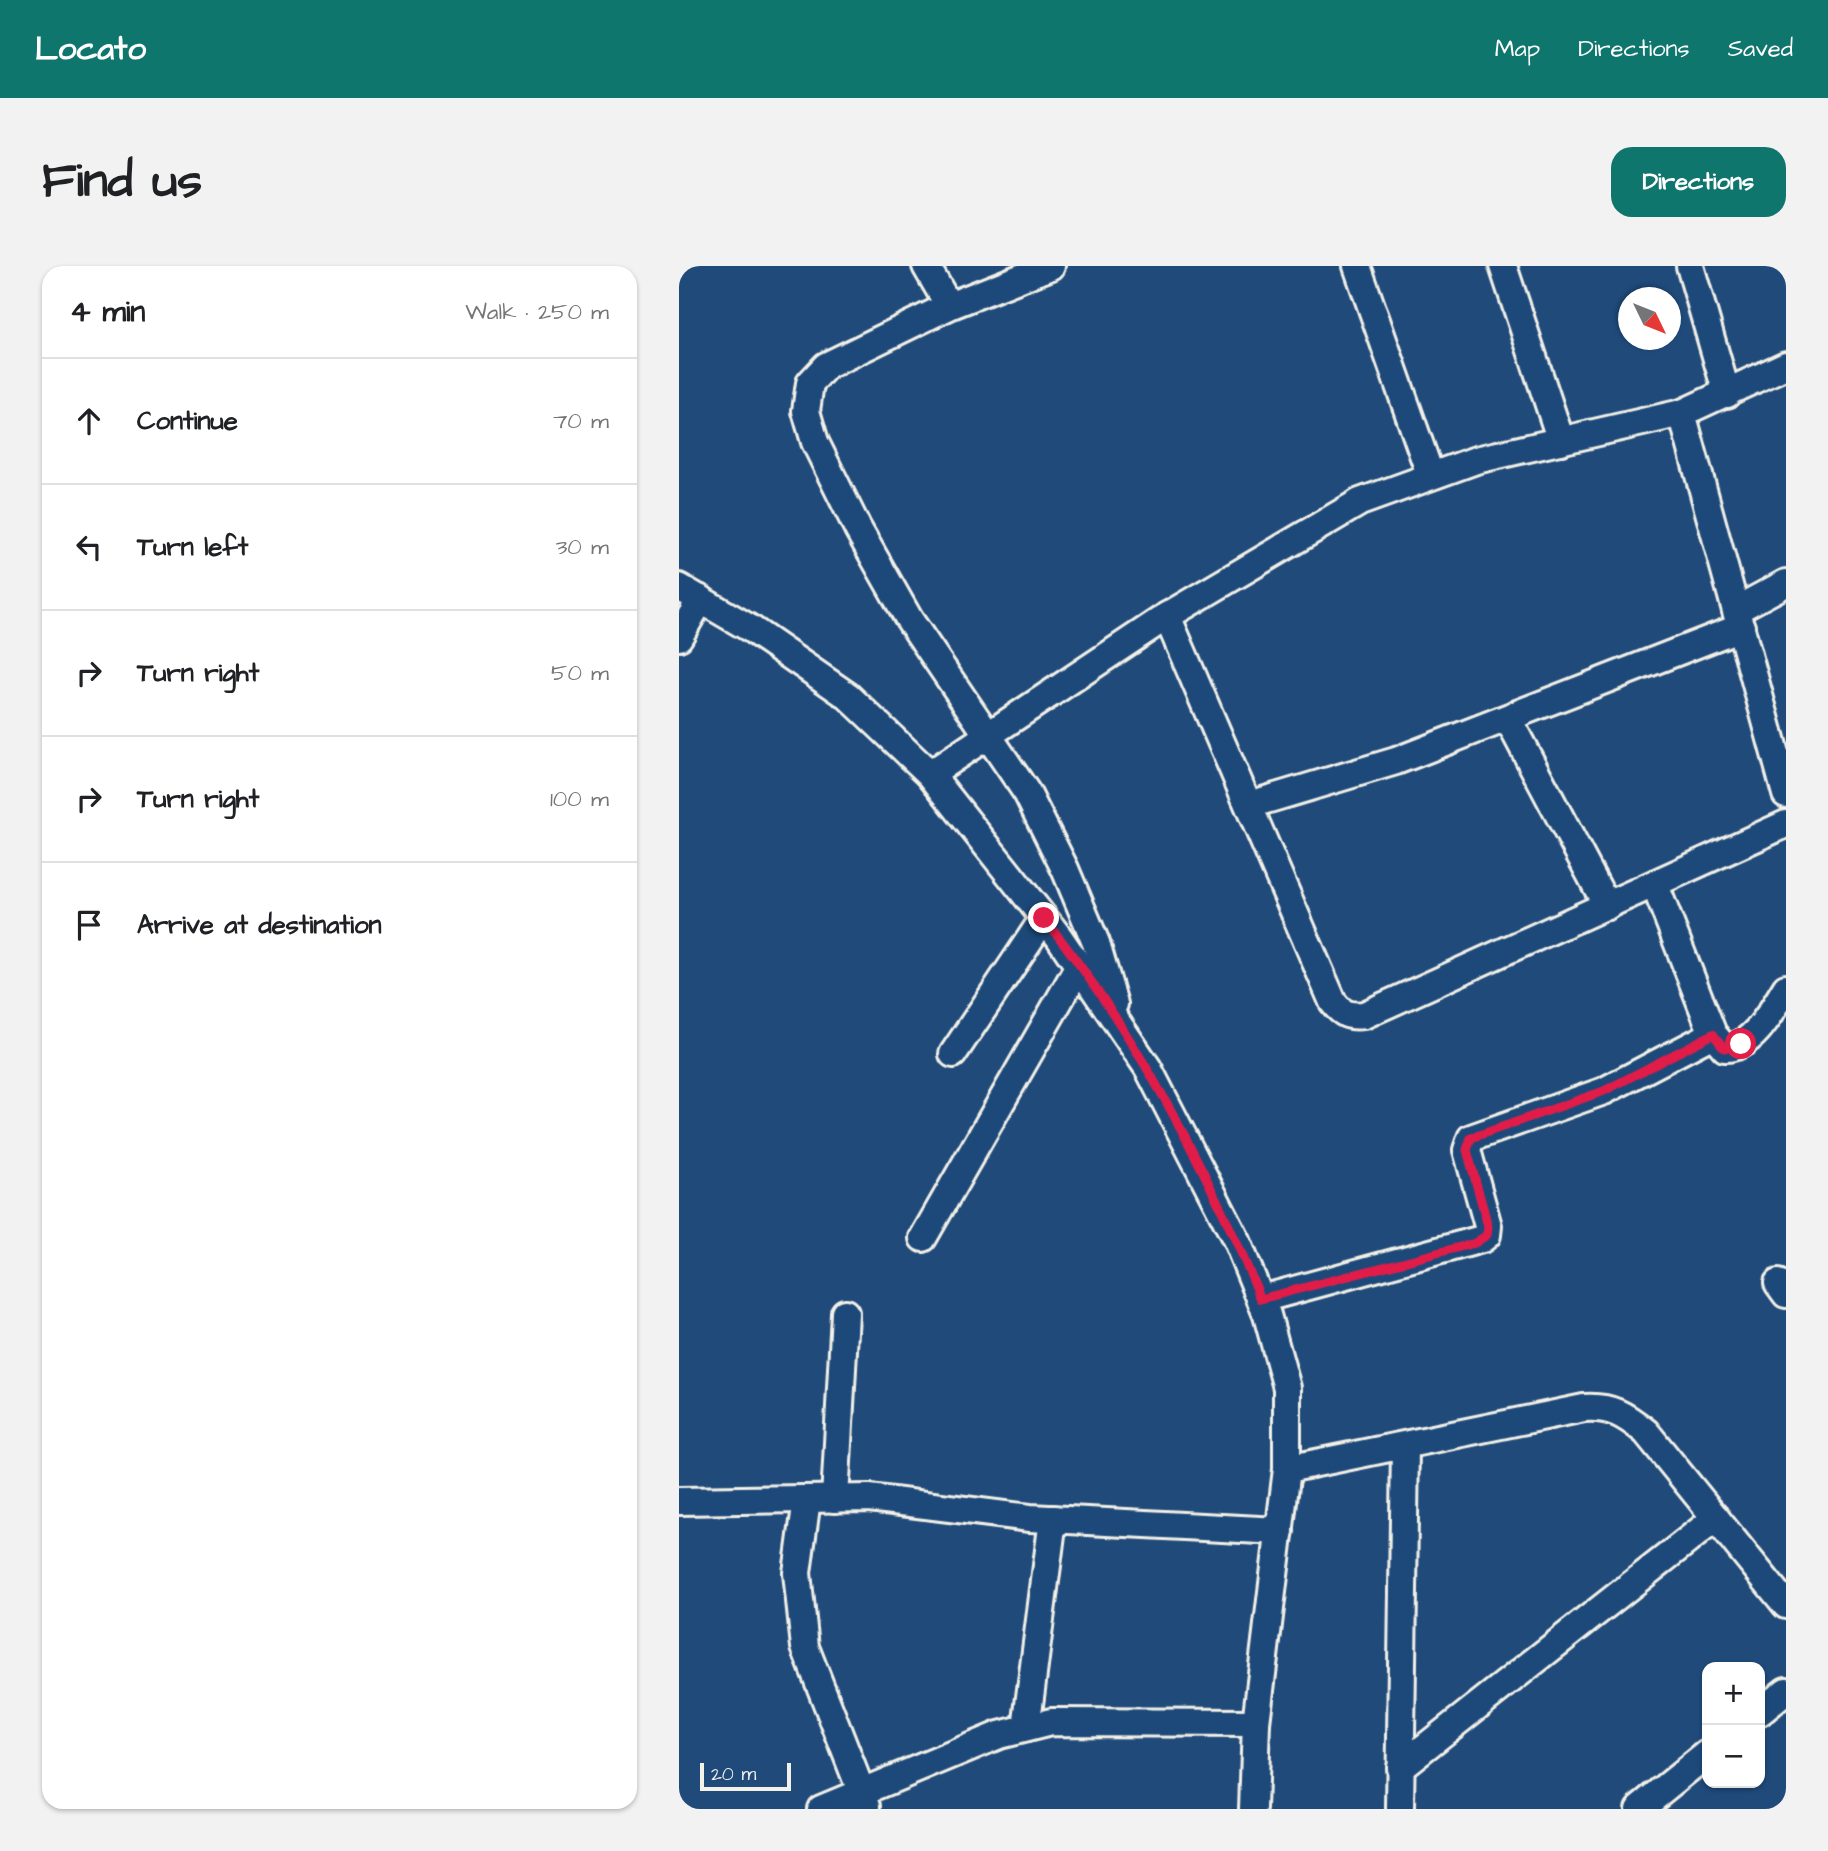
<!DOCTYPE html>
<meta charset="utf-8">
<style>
body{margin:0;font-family:"Architects Daughter",sans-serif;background:#f2f2f2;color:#202124}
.controls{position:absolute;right:21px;bottom:21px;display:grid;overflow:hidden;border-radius:14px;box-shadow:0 2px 5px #0004}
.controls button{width:63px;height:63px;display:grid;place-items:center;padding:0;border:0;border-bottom:2px solid #e0e0e0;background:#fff;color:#202124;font:35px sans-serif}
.compass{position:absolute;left:939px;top:21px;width:63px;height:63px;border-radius:50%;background:#fff;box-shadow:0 2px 5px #0004;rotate:133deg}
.scale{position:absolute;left:21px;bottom:18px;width:91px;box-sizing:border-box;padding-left:7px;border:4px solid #f4f1e8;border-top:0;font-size:19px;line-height:24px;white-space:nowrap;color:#f4f1e8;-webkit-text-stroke:5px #1f4a7a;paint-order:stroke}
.stop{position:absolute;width:21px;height:21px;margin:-16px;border:5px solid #e11d48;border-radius:50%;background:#fff}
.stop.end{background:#e11d48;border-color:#fff;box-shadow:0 2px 7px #0008}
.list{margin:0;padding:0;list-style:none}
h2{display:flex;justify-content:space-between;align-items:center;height:91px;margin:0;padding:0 28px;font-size:30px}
h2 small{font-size:23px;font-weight:400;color:#757577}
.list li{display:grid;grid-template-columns:46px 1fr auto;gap:21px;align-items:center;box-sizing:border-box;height:126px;padding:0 28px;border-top:2px solid #e0e0e0}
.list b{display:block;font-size:26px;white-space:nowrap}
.list em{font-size:23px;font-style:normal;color:#757577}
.icon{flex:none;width:38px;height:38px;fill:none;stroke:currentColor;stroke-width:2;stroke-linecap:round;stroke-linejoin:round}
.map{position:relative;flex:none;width:1107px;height:1543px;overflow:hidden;border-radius:21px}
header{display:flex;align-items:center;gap:42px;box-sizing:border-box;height:98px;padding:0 35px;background:#0f766e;color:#fff}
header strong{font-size:33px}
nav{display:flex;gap:38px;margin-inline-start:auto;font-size:24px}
.intro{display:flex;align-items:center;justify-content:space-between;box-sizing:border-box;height:168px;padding:0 42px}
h1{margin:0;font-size:49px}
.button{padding:18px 32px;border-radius:21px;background:#0f766e;color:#fff;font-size:24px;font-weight:700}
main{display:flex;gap:42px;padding:0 42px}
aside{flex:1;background:#fff;border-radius:21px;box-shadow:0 2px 5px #0004}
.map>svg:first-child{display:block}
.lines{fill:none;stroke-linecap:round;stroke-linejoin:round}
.street-casing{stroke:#f4f1e8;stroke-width:32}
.street{stroke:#1f4a7a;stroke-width:26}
.route{stroke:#e11d48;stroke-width:9}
</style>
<header>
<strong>Locato</strong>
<nav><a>Map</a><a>Directions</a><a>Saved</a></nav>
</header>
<div class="intro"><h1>Find us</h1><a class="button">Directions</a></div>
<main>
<aside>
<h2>4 min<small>Walk · 250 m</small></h2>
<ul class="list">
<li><svg class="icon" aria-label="ahead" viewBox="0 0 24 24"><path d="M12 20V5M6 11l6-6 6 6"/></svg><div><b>Continue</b></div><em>70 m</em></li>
<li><svg class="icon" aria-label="left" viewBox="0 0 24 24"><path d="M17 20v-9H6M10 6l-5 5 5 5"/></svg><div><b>Turn left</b></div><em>30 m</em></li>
<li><svg class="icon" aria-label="right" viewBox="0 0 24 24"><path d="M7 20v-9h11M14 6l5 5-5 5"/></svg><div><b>Turn right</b></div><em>50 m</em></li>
<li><svg class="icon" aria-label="right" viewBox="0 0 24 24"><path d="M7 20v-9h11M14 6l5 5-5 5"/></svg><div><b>Turn right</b></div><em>100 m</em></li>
<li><svg class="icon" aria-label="arrive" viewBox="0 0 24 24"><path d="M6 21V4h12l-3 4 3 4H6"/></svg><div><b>Arrive at destination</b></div></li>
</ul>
</aside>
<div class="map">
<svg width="1107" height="1543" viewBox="0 0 1107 1543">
<rect width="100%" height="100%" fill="#1f4a7a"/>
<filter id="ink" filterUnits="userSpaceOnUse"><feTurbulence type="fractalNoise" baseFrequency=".0143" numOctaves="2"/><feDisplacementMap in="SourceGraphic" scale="14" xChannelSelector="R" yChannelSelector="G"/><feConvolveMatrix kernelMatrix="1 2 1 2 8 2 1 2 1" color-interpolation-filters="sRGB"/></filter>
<g filter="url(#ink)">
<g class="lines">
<g class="street-casing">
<g id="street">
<path d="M 247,0 L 270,40"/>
<path d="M 372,0 L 270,40 L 147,100 L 131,117 L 127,145 L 136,176 L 179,263 L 230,353 L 348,527 L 386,603 L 417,677 L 435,738"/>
<path d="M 678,0 L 751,208"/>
<path d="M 824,0 L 882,175"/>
<path d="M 1011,0 L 1048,128"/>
<path d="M 1003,147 L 1107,528"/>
<path d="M 0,321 L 72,363 L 169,430 L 251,508 L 380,671 L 469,802 L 558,975 L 588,1049 L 608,1122 L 608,1203 L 577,1457 L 574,1543"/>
<path d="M 1057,344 L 1107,317"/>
<path d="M 488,350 L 654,736 C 663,748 670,751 685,749 L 1107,558"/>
<path d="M 0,371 L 22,333"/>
<path d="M 829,453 L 928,640"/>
<path d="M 251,508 L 488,350 L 681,236 L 797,194 L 1003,147 L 1107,99"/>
<path d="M 570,539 L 717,495 L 1062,361"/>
<path d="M 976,619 L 1034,768"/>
<path d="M 274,788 L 365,652"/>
<path d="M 244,972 L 400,700"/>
<path d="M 1099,1017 L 1107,1028"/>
<path d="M 582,1033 L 803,973 L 808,969 L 809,960 L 788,884 L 792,872 L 925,825 L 1034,768 L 1046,782 C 1074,782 1094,743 1107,722"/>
<path d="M 608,1203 L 905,1142 C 932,1140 946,1149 967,1166 L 1107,1339"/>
<path d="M 128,1233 L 118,1307 L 126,1381 L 188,1540"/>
<path d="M 156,1233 L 166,1047"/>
<path d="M 0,1235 L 190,1232 L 351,1252 L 601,1265"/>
<path d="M 1081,1446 L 1107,1425"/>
<path d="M 347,1462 L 374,1253"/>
<path d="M 721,1501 L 1037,1252"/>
<path d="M 142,1543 L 320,1469 L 372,1456 L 577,1457"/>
<path d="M 721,1543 L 726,1180"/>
<path d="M 960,1543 L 1028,1488"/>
</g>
</g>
<use href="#street" class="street"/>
</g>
</g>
<g class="lines" filter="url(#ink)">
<path class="route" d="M 365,652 C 456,766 526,898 582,1033 L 796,977 L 808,969 L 809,960 L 788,884 L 792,872 L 925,825 L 1034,768 L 1045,782 L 1062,778"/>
</g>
</svg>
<div class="controls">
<button>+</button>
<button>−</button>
</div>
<svg class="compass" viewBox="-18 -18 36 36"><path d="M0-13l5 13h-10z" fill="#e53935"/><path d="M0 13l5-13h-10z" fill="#757577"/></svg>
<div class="scale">20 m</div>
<div class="stop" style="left:1062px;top:778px"></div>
<div class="stop end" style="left:365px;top:652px"></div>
</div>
</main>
